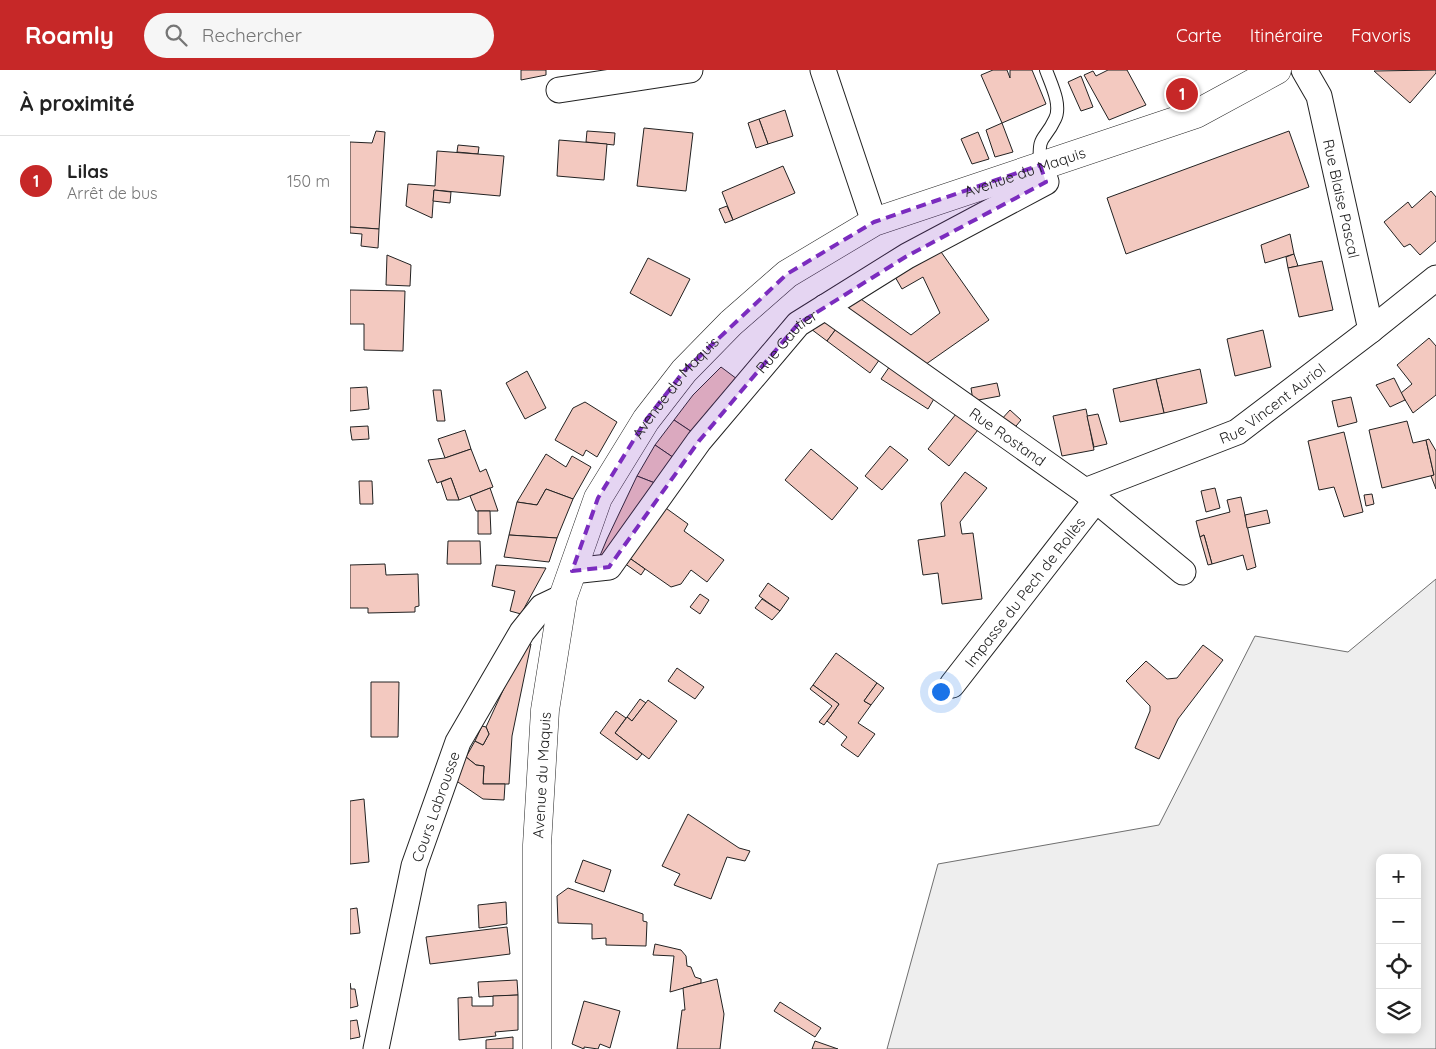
<!DOCTYPE html>
<html lang="fr">
<meta charset="utf-8">
<style>
body{margin:0;font-family:Quicksand,sans-serif;background:#f6f6f6;color:#222}
.controls{position:absolute;right:15px;bottom:15px;display:grid;overflow:hidden;border-radius:10px;box-shadow:0 2px 12px #0003}
.controls button{width:45px;height:45px;display:grid;place-items:center;padding:0;border:0;border-bottom:1px solid #e0e0e0;background:#fff;color:#222;font:25px sans-serif}
.you{position:absolute;left:590px;top:621px;width:18px;height:18px;margin:-12px;border:4px solid #fff;border-radius:50%;background:#1a73e8;box-shadow:0 0 0 8px #1a73e833}
.badge{display:grid;place-items:center;width:32px;height:32px;border-radius:50%;background:#c62828;color:#fff;font-size:16px;font-weight:700}
.pin{position:absolute;translate:-50% -50%;border:2px solid #fff;box-shadow:0 1px 5px #0006}
.list{margin:0;padding:0;list-style:none}
h2{display:flex;justify-content:space-between;align-items:center;height:65px;margin:0;padding:0 20px;font-size:21px}
h2 small{font-size:16px;font-weight:400;color:#767676}
.list li{display:grid;grid-template-columns:32px 1fr auto;gap:15px;align-items:center;box-sizing:border-box;height:90px;padding:0 20px;border-top:1px solid #e0e0e0}
.list b{display:block;font-size:19px;white-space:nowrap}
.list p{margin:0;font-size:16px;white-space:nowrap;color:#767676}
.list em{font-size:16px;font-style:normal;color:#767676}
.icon{flex:none;width:28px;height:28px;fill:none;stroke:currentColor;stroke-width:2;stroke-linecap:round;stroke-linejoin:round}
.map{position:relative;flex:none;width:1086px;height:979px;overflow:hidden}
header{display:flex;align-items:center;gap:30px;box-sizing:border-box;height:70px;padding:0 25px;background:#c62828;color:#fff}
header strong{font-size:24px}
nav{display:flex;gap:28px;margin-inline-start:auto;font-size:18px}
.search{width:350px;height:45px;background:#f6f6f6;display:flex;align-items:center;gap:12px;box-sizing:border-box;padding:0 18px;border-radius:28px;color:#767676;font-size:19px}
main{display:flex}
aside{flex:1;background:#fff}
.map>svg:first-child{display:block}
.green{fill:#eee;stroke:#6f6f6f;fill-rule:evenodd}
.building{fill:#f3c9c0;stroke:#222}
.lines{fill:none;stroke-linecap:round;stroke-linejoin:round}
.service-casing{stroke:#222;stroke-width:14}
.minor-casing{stroke:#222;stroke-width:27}
.primary-casing{stroke:#222;stroke-width:29}
.service{stroke:#fff;stroke-width:12}
.minor{stroke:#fff;stroke-width:25}
.primary{stroke:#fff;stroke-width:28}
.marked{fill:#7b2cbf;fill-opacity:0.2;stroke:#7b2cbf;stroke-width:4;stroke-dasharray:10 6;stroke-linejoin:round}
.labels{text-anchor:middle;dominant-baseline:central;stroke-width:4;stroke-linejoin:round;paint-order:stroke}
.street-label{font-size:15px;fill:#222;stroke:#fff}
</style>
<header>
<strong>Roamly</strong>
<div class="search"><svg class="icon" aria-label="search" viewBox="0 0 24 24"><circle cx="10" cy="10" r="6"/><path d="M15 15l6 6"/></svg>Rechercher</div>
<nav><a>Carte</a><a>Itinéraire</a><a>Favoris</a></nav>
</header>
<main>
<aside>
<h2>À proximité<small></small></h2>
<ul class="list">
<li><span class="badge">1</span><div><b>Lilas</b><p>Arrêt de bus</p></div><em>150 m</em></li>
</ul>
</aside>
<div class="map">
<svg width="1086" height="979" viewBox="0 0 1086 979">
<rect width="100%" height="100%" fill="#fff"/>
<path class="green" d="M 1086,509 L 1086,979 L 537,979 L 588,794 L 809,755 L 905,566 L 998,582 ZM 1030,788 L 1067,788 L 1067,960 L 1030,960 Z"/>
<g class="building">
<path d="M 171,0 L 196,0 L 196,5 L 171,10 Z"/>
<path d="M 643,0 L 657,0 L 660,8 L 660,0 L 682,0 L 696,34 L 652,53 L 631,5 Z"/>
<path d="M 758,0 L 777,0 L 796,35 L 759,50 L 734,5 L 743,1 L 746,6 Z"/>
<path d="M 1086,0 L 1086,3 L 1060,33 L 1024,1 Z"/>
<path d="M 731,6 L 743,37 L 731,41 L 718,12 Z"/>
<path d="M 435,40 L 443,66 L 418,74 L 409,49 Z"/>
<path d="M 409,49 L 418,74 L 406,78 L 398,53 Z"/>
<path d="M 652,53 L 663,82 L 645,87 L 636,60 Z"/>
<path d="M 294,58 L 343,63 L 336,121 L 287,116 Z"/>
<path d="M 26,61 L 35,62 L 29,159 L 0,157 L 0,72 L 22,73 Z"/>
<path d="M 237,61 L 265,63 L 264,75 L 236,72 Z"/>
<path d="M 939,61 L 959,117 L 776,184 L 757,128 Z"/>
<path d="M 628,62 L 639,89 L 622,94 L 611,69 Z"/>
<path d="M 209,70 L 257,74 L 254,110 L 207,106 Z"/>
<path d="M 108,75 L 129,77 L 128,84 L 107,82 Z"/>
<path d="M 87,81 L 154,86 L 150,126 L 84,120 L 82,148 L 56,136 L 58,114 L 85,116 Z"/>
<path d="M 433,96 L 445,123 L 383,150 L 372,122 Z"/>
<path d="M 84,120 L 101,122 L 100,133 L 83,131 Z"/>
<path d="M 1081,121 L 1086,127 L 1086,171 L 1070,185 L 1060,174 L 1054,177 L 1034,152 L 1058,132 L 1062,138 Z"/>
<path d="M 377,136 L 383,150 L 375,153 L 369,139 Z"/>
<path d="M 0,157 L 29,159 L 28,178 L 11,176 L 12,164 L 0,163 Z"/>
<path d="M 940,164 L 944,184 L 915,193 L 911,175 Z"/>
<path d="M 589,179 L 639,250 L 569,299 L 491,240 L 508,227 L 561,265 L 590,243 L 573,207 L 552,219 L 544,205 Z"/>
<path d="M 944,184 L 948,196 L 938,198 L 936,187 Z"/>
<path d="M 37,185 L 61,195 L 60,216 L 36,215 Z"/>
<path d="M 298,188 L 340,209 L 321,246 L 280,223 Z"/>
<path d="M 972,191 L 983,240 L 949,247 L 938,198 Z"/>
<path d="M 0,220 L 55,221 L 53,281 L 14,280 L 14,254 L 0,254 Z"/>
<path d="M 477,246 L 489,255 L 477,271 L 457,256 Z"/>
<path d="M 489,255 L 532,286 L 520,303 L 477,271 Z"/>
<path d="M 913,260 L 921,297 L 885,306 L 877,269 Z"/>
<path d="M 1079,268 L 1086,276 L 1086,325 L 1063,343 L 1051,323 L 1062,314 L 1047,295 Z"/>
<path d="M 542,293 L 588,322 L 578,339 L 531,309 Z"/>
<path d="M 371,297 L 387,309 L 345,364 L 324,350 L 343,325 Z"/>
<path d="M 850,299 L 857,333 L 814,343 L 806,309 Z"/>
<path d="M 177,301 L 196,338 L 175,349 L 156,313 Z"/>
<path d="M 1044,308 L 1055,330 L 1040,337 L 1026,315 Z"/>
<path d="M 806,309 L 814,343 L 770,352 L 763,319 Z"/>
<path d="M 647,313 L 650,326 L 623,331 L 621,318 Z"/>
<path d="M 17,317 L 19,339 L 0,341 L 0,318 Z"/>
<path d="M 83,320 L 91,320 L 95,351 L 87,351 Z"/>
<path d="M 1001,327 L 1007,352 L 988,357 L 982,331 Z"/>
<path d="M 235,332 L 267,352 L 247,387 L 236,380 L 233,386 L 205,370 L 223,338 Z"/>
<path d="M 610,339 L 632,355 L 599,396 L 578,379 Z"/>
<path d="M 736,339 L 744,380 L 712,386 L 703,346 Z"/>
<path d="M 660,340 L 671,350 L 662,361 L 650,351 Z"/>
<path d="M 748,344 L 757,374 L 744,377 L 737,346 Z"/>
<path d="M 324,350 L 345,364 L 327,390 L 305,375 Z"/>
<path d="M 1057,351 L 1063,373 L 1076,370 L 1084,405 L 1032,418 L 1019,360 Z"/>
<path d="M 18,356 L 19,369 L 2,370 L 0,357 Z"/>
<path d="M 115,360 L 121,379 L 95,388 L 88,369 Z"/>
<path d="M 994,362 L 1013,442 L 994,447 L 984,417 L 969,420 L 958,371 Z"/>
<path d="M 1079,369 L 1086,381 L 1086,419 L 1081,406 L 1084,405 L 1076,370 Z"/>
<path d="M 305,375 L 327,390 L 310,415 L 287,406 Z"/>
<path d="M 540,376 L 558,390 L 532,420 L 515,406 Z"/>
<path d="M 121,379 L 130,402 L 136,399 L 143,417 L 109,430 L 101,408 L 87,413 L 78,390 L 95,388 Z"/>
<path d="M 461,379 L 508,418 L 482,450 L 435,410 Z"/>
<path d="M 196,384 L 216,397 L 222,386 L 241,397 L 223,429 L 196,419 L 187,435 L 167,432 Z"/>
<path d="M 615,402 L 637,418 L 610,452 L 612,464 L 623,463 L 632,529 L 592,534 L 588,503 L 573,505 L 568,470 L 595,466 L 591,433 Z"/>
<path d="M 287,406 L 310,415 L 253,490 L 249,488 L 257,469 Z"/>
<path d="M 101,408 L 109,430 L 97,430 L 91,412 Z"/>
<path d="M 9,411 L 22,411 L 23,434 L 10,434 Z"/>
<path d="M 140,418 L 148,441 L 126,441 L 120,426 Z"/>
<path d="M 865,418 L 870,438 L 856,442 L 851,421 Z"/>
<path d="M 196,419 L 223,429 L 207,468 L 159,465 L 167,432 L 187,435 Z"/>
<path d="M 1022,424 L 1024,434 L 1016,436 L 1014,425 Z"/>
<path d="M 891,427 L 906,497 L 897,500 L 893,485 L 862,494 L 854,465 L 850,467 L 846,451 L 880,442 L 877,430 Z"/>
<path d="M 313,436 L 338,454 L 334,461 L 374,490 L 357,512 L 341,500 L 331,514 L 321,517 L 278,487 Z"/>
<path d="M 917,440 L 920,453 L 897,458 L 895,445 Z"/>
<path d="M 128,441 L 140,441 L 141,464 L 128,464 Z"/>
<path d="M 159,465 L 207,468 L 199,492 L 154,487 Z"/>
<path d="M 854,465 L 862,494 L 858,495 L 850,467 Z"/>
<path d="M 98,471 L 130,471 L 131,494 L 97,494 Z"/>
<path d="M 278,487 L 295,499 L 291,505 L 274,493 Z"/>
<path d="M 35,494 L 36,505 L 68,504 L 69,536 L 65,537 L 65,542 L 18,543 L 18,538 L 0,538 L 0,495 Z"/>
<path d="M 146,495 L 196,498 L 171,544 L 160,541 L 165,521 L 142,516 Z"/>
<path d="M 418,513 L 439,528 L 430,541 L 409,526 Z"/>
<path d="M 350,524 L 359,530 L 350,544 L 340,537 Z"/>
<path d="M 412,529 L 430,541 L 422,550 L 405,538 Z"/>
<path d="M 175,573 L 181,574 L 162,666 L 159,714 L 133,714 L 134,696 L 126,695 L 116,687 L 125,671 L 133,675 L 139,664 L 136,657 Z"/>
<path d="M 853,575 L 873,590 L 828,649 L 809,689 L 785,678 L 800,641 L 800,636 L 776,611 L 796,591 L 817,609 L 827,608 Z"/>
<path d="M 486,583 L 527,613 L 514,631 L 521,635 L 508,653 L 525,664 L 508,687 L 491,675 L 497,667 L 477,651 L 489,634 L 463,615 Z"/>
<path d="M 327,598 L 354,617 L 345,629 L 318,611 Z"/>
<path d="M 21,612 L 49,612 L 48,667 L 21,667 Z"/>
<path d="M 527,613 L 534,618 L 521,635 L 514,631 Z"/>
<path d="M 463,615 L 489,634 L 474,655 L 469,652 L 482,636 L 460,619 Z"/>
<path d="M 290,629 L 296,633 L 282,651 L 277,647 Z"/>
<path d="M 298,630 L 327,651 L 299,689 L 265,663 L 277,647 L 282,651 Z"/>
<path d="M 266,641 L 276,648 L 265,663 L 292,684 L 287,690 L 250,663 Z"/>
<path d="M 132,656 L 136,657 L 139,664 L 133,675 L 125,671 Z"/>
<path d="M 116,687 L 126,695 L 134,696 L 133,714 L 155,714 L 154,730 L 133,729 L 105,710 Z"/>
<path d="M 14,729 L 19,792 L 0,794 L 0,731 Z"/>
<path d="M 338,744 L 389,778 L 400,781 L 395,791 L 377,787 L 361,829 L 324,815 L 330,804 L 312,796 Z"/>
<path d="M 233,790 L 261,800 L 254,822 L 225,812 Z"/>
<path d="M 218,818 L 293,844 L 293,851 L 297,852 L 296,876 L 256,875 L 256,868 L 242,869 L 242,854 L 208,853 L 207,826 Z"/>
<path d="M 156,832 L 157,854 L 129,858 L 128,835 Z"/>
<path d="M 7,838 L 10,863 L 0,864 L 0,839 Z"/>
<path d="M 157,857 L 160,884 L 80,894 L 76,867 Z"/>
<path d="M 305,874 L 331,880 L 336,886 L 337,896 L 341,897 L 345,907 L 351,909 L 351,913 L 320,922 L 324,886 L 303,885 Z"/>
<path d="M 367,909 L 374,944 L 370,979 L 327,979 L 332,940 L 335,940 L 333,918 Z"/>
<path d="M 167,910 L 168,925 L 129,927 L 128,912 Z"/>
<path d="M 0,913 L 1,919 L 5,919 L 8,936 L 0,938 Z"/>
<path d="M 168,925 L 168,960 L 145,962 L 146,966 L 109,970 L 108,928 L 122,927 L 122,936 L 143,936 L 143,926 Z"/>
<path d="M 234,931 L 270,941 L 260,978 L 250,974 L 248,979 L 234,977 L 234,979 L 222,974 Z"/>
<path d="M 430,932 L 471,958 L 465,967 L 424,941 Z"/>
<path d="M 7,950 L 10,967 L 0,969 L 0,951 Z"/>
<path d="M 163,967 L 163,979 L 136,979 L 136,970 Z"/>
<path d="M 465,971 L 488,979 L 462,979 Z"/>
</g>
<g class="lines">
<g class="service-casing">
<path id="service" d="M 690,95 C 688,62 694,73 705,49 C 712,35 701,14 696,0"/>
</g>
<g class="minor-casing">
<g id="minor">
<path d="M 473,0 L 524,152"/>
<path id="s1" d="M 954,0 L 969,26 L 1021,260"/>
<path d="M 209,20 L 340,0"/>
<path id="s2" d="M 475,237 L 735,421 L 833,502"/>
<path id="s3" d="M 735,421 L 887,362 L 1021,260 L 1086,208"/>
<path id="s4" d="M 222,501 L 259,497 L 349,371 L 448,254 L 557,186 L 696,112 L 690,95"/>
<path id="s5" d="M 602,615 L 746,430"/>
<path id="s6" d="M 26,979 L 64,796 L 108,672 L 172,562 L 192,537 L 213,527"/>
</g>
</g>
<g class="primary-casing">
<g id="primary">
<path id="s7" d="M 187,979 L 187,775 L 195,640 L 213,527 L 248,428 L 296,350 L 334,301 L 381,253 L 437,204 L 524,152 L 846,44 L 927,0"/>
</g>
</g>
<use href="#service" class="service"/>
<use href="#minor" class="minor"/>
<use href="#primary" class="primary"/>
</g>
<path class="marked" d="M 690,95 L 696,112 L 557,186 L 448,254 L 349,371 L 259,497 L 222,501 L 248,428 L 296,350 L 334,301 L 437,204 L 524,152 Z"/>
<g class="labels">
<g class="street-label">
<text stroke="none"><textPath href="#s7" startOffset="1114">Avenue du Maquis</textPath></text>
<text stroke="none"><textPath href="#s1" startOffset="135">Rue Blaise Pascal</textPath></text>
<text stroke="none"><textPath href="#s4" startOffset="325">Rue Gautier</textPath></text>
<text stroke="none"><textPath href="#s7" startOffset="694">Avenue du Maquis</textPath></text>
<text stroke="none"><textPath href="#s3" startOffset="208">Rue Vincent Auriol</textPath></text>
<text stroke="none"><textPath href="#s2" startOffset="224">Rue Rostand</textPath></text>
<text stroke="none"><textPath href="#s5" startOffset="118">Impasse du Pech de Rollès</textPath></text>
<text stroke="none"><textPath href="#s7" startOffset="274">Avenue du Maquis</textPath></text>
<text stroke="none"><textPath href="#s6" startOffset="250">Cours Labrousse</textPath></text>
</g>
</g>
</svg>
<div class="controls">
<button>+</button>
<button>−</button>
<button><svg class="icon" aria-label="locate" viewBox="0 0 24 24"><circle cx="12" cy="12" r="6"/><path d="M12 2v4M12 18v4M2 12h4M18 12h4"/></svg></button>
<button><svg class="icon" aria-label="layers" viewBox="0 0 24 24"><path d="M12 4l9 5-9 5-9-5zM3 14l9 5 9-5"/></svg></button>
</div>
<div class="you"></div>
<div class="pin badge" style="left:832px;top:24px">1</div>
</div>
</main>
